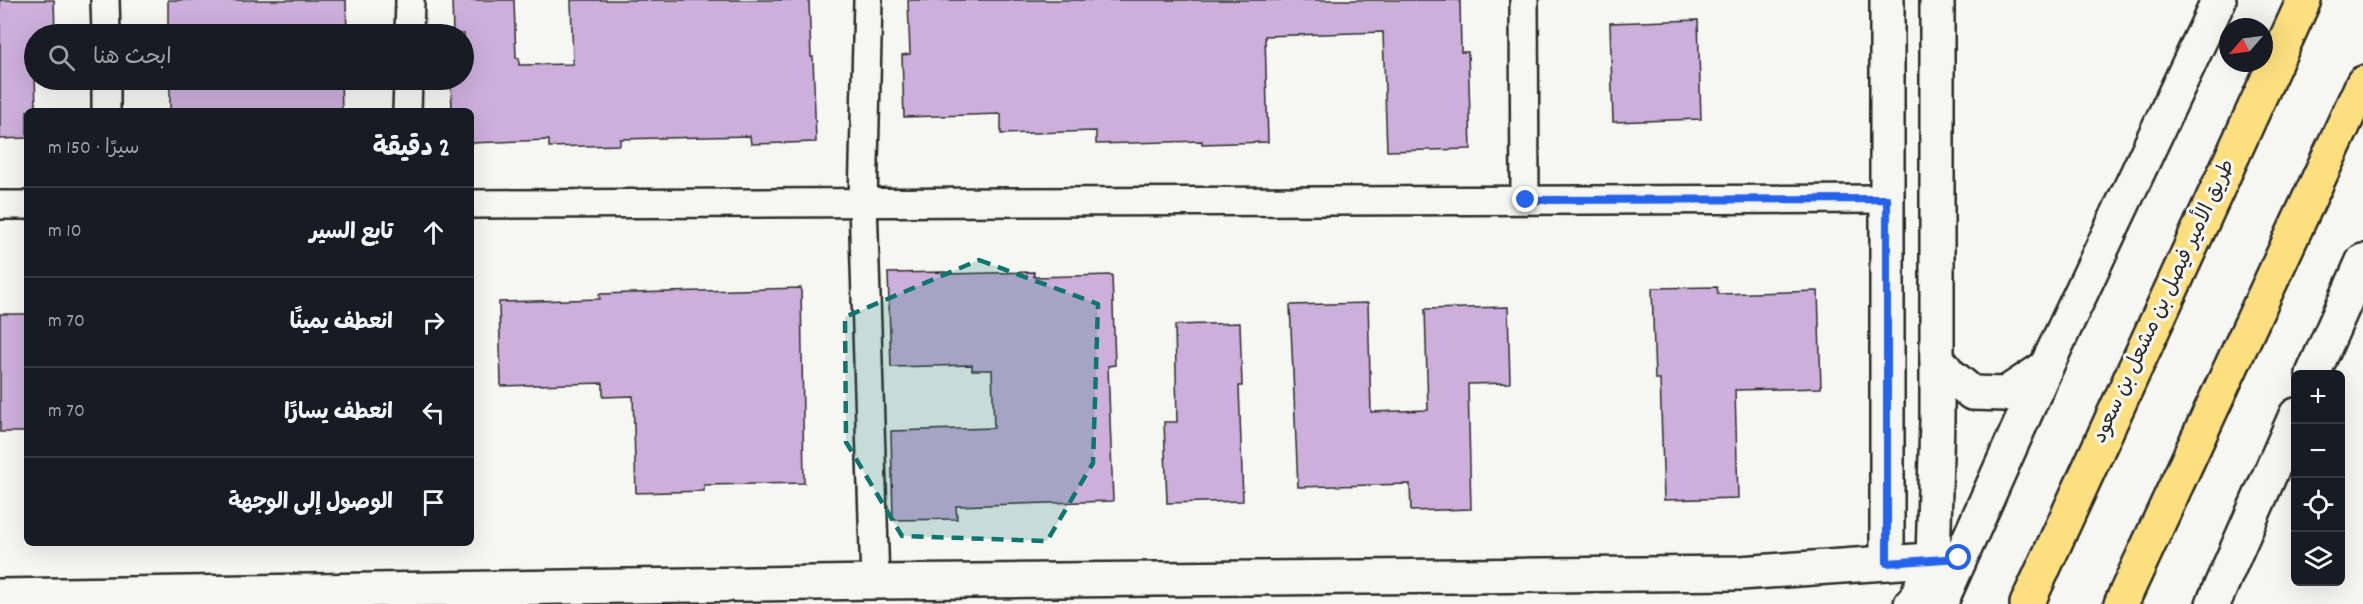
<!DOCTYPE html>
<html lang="ar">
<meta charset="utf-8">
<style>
body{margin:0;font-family:Dekko,"Playpen Sans Arabic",sans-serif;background:#20242c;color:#f1f3f6;direction:rtl}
.controls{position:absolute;right:18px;bottom:18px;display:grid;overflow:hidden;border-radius:9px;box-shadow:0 6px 24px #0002}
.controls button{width:54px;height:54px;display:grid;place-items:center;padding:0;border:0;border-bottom:2px solid #363941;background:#171b24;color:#f1f3f6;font:30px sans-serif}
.compass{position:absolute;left:2219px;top:18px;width:54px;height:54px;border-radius:50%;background:#171b24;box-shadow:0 6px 24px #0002;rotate:242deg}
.stop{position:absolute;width:18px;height:18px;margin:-14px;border:4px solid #2563eb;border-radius:50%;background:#fff}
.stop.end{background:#2563eb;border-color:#fff;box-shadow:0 2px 6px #0008}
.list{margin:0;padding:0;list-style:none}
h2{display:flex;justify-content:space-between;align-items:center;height:78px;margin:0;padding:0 24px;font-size:26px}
h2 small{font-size:20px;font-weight:400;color:#9ea1a6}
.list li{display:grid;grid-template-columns:39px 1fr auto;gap:18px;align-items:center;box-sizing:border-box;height:90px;padding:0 24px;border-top:2px solid #363941}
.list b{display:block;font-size:22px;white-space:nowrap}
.list em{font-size:20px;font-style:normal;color:#9ea1a6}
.icon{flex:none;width:33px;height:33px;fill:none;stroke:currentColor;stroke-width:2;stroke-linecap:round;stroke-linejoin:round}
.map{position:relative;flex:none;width:2363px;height:604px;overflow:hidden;direction:ltr}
.search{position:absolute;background:#171b24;box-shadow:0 6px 24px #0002;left:24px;top:24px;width:450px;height:66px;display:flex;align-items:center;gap:15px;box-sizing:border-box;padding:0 21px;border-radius:33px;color:#9ea1a6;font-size:22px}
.panel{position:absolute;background:#171b24;box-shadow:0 6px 24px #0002;left:24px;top:108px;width:450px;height:438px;border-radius:9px;direction:rtl}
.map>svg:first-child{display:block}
.building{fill:#ccafdb;stroke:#2b2b2b;stroke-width:1.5}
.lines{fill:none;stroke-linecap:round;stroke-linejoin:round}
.minor-casing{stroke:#2b2b2b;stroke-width:32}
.tertiary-casing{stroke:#2b2b2b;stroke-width:38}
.secondary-casing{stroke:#2b2b2b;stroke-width:38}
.primary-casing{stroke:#2b2b2b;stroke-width:38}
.minor{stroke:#f6f6f2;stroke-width:27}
.tertiary{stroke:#f6f6f2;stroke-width:33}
.secondary{stroke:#f6f6f2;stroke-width:33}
.primary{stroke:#fce080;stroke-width:33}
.route{stroke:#2563eb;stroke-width:8}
.marked{fill:#0f766e;fill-opacity:0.2;stroke:#0f766e;stroke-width:4.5;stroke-dasharray:12 8;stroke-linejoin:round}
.labels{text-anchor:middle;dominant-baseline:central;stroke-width:6;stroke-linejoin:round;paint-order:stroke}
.street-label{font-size:21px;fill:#2b2b2b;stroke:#f6f6f2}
</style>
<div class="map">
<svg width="2363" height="604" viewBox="0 0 2363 604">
<rect width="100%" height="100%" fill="#f6f6f2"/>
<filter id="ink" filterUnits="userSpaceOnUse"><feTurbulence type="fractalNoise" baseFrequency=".0167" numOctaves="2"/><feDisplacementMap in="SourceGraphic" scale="12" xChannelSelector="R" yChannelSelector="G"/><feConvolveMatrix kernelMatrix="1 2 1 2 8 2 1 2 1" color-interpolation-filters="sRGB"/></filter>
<g filter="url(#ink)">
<g class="building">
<path d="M 0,0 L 54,0 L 55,34 L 34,34 L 36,111 L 27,111 L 27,138 L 0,139 Z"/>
<path d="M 168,0 L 346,0 L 347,34 L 168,34 Z"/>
<path d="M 452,0 L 514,0 L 516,58 L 519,58 L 519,65 L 573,64 L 571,0 L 809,0 L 811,57 L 813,57 L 816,142 L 751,144 L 750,136 L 620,139 L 620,145 L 549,147 L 549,140 L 471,143 L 471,111 L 452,111 L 451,80 L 464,80 L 464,34 L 453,34 Z"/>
<path d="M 908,0 L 1460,0 L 1461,52 L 1468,52 L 1471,149 L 1387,151 L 1383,32 L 1265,36 L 1268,142 L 1202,144 L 1202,141 L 1096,144 L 1096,131 L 1001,134 L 1001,114 L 904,117 L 902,55 L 910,54 Z"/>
<path d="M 1698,20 L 1701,119 L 1613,122 L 1610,23 Z"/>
<path d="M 170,80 L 341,80 L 342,111 L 170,111 Z"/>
<path d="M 946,272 L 946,274 L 1034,272 L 1034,277 L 1112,275 L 1115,365 L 1108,366 L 1113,501 L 956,506 L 957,519 L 893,520 L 891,431 L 994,428 L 992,370 L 972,370 L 972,365 L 891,367 L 888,273 Z"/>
<path d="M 1717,287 L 1718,294 L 1818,291 L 1821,388 L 1735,390 L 1738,498 L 1664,500 L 1660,379 L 1655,379 L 1652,288 Z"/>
<path d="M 801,288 L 804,483 L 704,485 L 704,491 L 636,493 L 633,396 L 603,397 L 603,383 L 501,386 L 499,302 L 600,299 L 599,294 Z"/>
<path d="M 1368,303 L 1371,412 L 1428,410 L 1425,309 L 1508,307 L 1510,383 L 1468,384 L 1471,509 L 1411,511 L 1410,484 L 1298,487 L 1290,305 Z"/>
<rect x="0" y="314" width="27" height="118"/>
<path d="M 1240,323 L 1242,386 L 1239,386 L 1243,501 L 1167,503 L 1164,422 L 1177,422 L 1175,325 Z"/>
</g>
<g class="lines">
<g class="minor-casing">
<g id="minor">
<path d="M 105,0 L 106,34"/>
<path d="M 868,0 L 863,202 L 875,582"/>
<path d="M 1524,0 L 1525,200"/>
<path d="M 409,34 L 410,0"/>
<path d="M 106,80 L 106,111"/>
<path d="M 407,111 L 408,80"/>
<path d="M 471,204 L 1887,199"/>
<path d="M 0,205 L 27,205"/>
</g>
</g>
<g class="tertiary-casing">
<g id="tertiary">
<path d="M 1887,0 L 1887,563"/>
<path d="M 1937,358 L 1949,374 L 1972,393 L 2005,394 L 2046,367"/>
<path d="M 0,596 L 875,582 L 1740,573 L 1959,558"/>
<path d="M 1911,604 L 1915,600 L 1933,560 L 1937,420 L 1937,0"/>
</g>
</g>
<g class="secondary-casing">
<g id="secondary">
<path d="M 2313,374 L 2363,261"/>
<path d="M 1940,604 L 2046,367 L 2219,0"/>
<path d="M 2213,604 L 2296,415"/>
</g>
</g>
<g class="primary-casing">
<g id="primary">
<path d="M 2027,604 L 2304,0"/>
<path d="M 2121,604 L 2363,83"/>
</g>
</g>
<use href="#minor" class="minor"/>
<use href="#tertiary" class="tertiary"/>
<use href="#secondary" class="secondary"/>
<use href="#primary" class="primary"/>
</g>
</g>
<g class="lines" filter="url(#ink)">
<path class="route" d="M 1526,200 L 1887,199 L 1887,563 L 1959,558"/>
</g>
<path class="marked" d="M 979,260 L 1098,304 L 1093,463 L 1047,541 L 902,536 L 846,442 L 845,317 Z"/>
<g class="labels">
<g class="street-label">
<text transform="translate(2165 302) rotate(-65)">طريق الأمير فيصل بن مشعل بن سعود</text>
</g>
</g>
</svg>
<div class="controls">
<button>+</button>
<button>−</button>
<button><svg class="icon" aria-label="locate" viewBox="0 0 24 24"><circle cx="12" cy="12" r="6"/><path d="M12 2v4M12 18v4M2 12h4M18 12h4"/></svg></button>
<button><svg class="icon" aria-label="layers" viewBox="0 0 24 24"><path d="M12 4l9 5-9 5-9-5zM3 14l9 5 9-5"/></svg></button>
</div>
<svg class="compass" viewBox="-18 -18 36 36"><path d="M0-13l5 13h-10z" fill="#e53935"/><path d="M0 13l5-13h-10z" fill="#9ea1a6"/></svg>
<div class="stop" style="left:1959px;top:558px"></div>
<div class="stop end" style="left:1526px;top:200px"></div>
<div class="search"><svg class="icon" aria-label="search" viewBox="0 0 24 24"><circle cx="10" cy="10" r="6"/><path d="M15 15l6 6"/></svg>ابحث هنا</div>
<section class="panel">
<h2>2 دقيقة<small>سيرًا · 150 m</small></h2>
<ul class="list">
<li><svg class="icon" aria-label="ahead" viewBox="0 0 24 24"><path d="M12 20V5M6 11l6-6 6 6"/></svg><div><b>تابع السير</b></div><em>10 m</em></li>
<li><svg class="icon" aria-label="right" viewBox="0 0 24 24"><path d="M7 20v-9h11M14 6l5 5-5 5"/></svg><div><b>انعطف يمينًا</b></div><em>70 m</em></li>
<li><svg class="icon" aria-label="left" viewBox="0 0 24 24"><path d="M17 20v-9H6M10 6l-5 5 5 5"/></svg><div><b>انعطف يسارًا</b></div><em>70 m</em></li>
<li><svg class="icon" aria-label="arrive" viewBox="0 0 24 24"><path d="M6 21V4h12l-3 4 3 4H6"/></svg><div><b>الوصول إلى الوجهة</b></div></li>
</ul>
</section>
</div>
